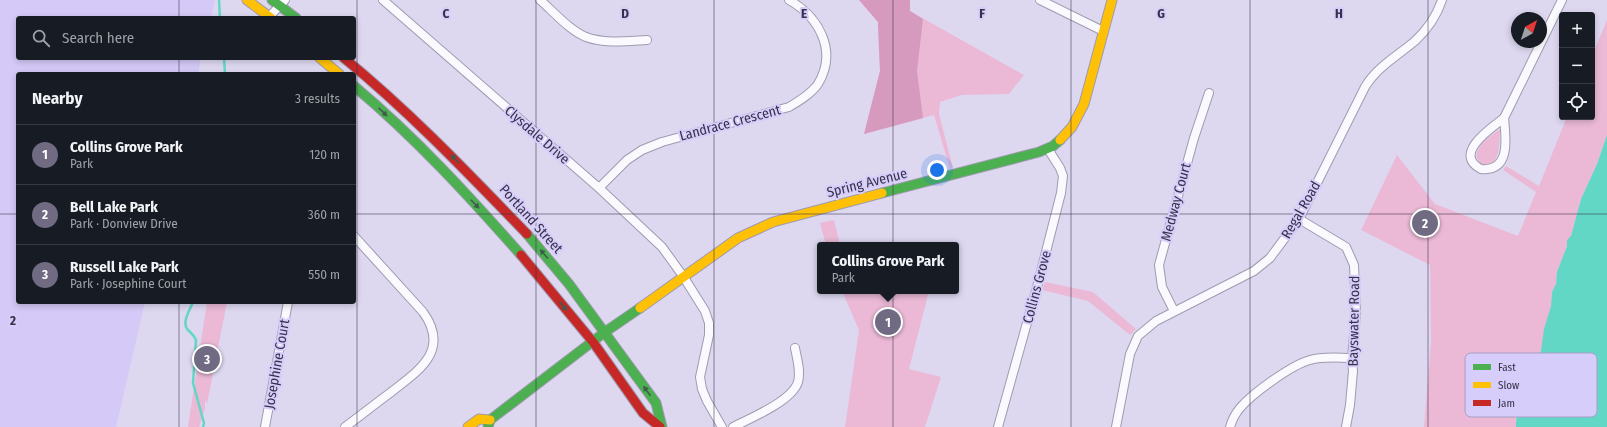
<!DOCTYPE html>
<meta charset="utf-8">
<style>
body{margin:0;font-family:"Fira Sans Condensed",sans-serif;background:#242831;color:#f1f3f6}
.controls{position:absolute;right:12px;top:12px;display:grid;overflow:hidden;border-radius:4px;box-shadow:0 2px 6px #0003}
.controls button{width:36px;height:36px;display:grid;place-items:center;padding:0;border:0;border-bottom:1px solid #363941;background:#171b24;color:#f1f3f6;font:20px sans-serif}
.compass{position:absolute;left:1511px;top:12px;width:36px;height:36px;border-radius:50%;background:#171b24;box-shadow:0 2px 6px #0003;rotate:39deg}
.you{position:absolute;left:937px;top:170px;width:14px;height:14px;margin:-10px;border:3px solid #fff;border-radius:50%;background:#1a73e8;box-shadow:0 0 0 6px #1a73e833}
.badge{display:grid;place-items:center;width:26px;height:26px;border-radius:50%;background:#706b82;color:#fff;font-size:13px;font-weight:700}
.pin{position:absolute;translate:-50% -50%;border:2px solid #fff;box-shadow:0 1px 4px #0006}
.popup{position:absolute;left:817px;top:242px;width:142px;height:52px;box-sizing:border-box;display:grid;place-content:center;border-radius:4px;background:#171b24;filter:drop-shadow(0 1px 3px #0005);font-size:13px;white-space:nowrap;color:#9ea1a6}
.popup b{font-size:15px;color:#f1f3f6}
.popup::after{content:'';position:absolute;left:50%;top:100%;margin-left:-8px;border:8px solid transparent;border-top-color:#171b24}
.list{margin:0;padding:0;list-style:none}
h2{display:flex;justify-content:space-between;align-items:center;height:52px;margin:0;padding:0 16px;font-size:17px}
h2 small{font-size:13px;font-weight:400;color:#9ea1a6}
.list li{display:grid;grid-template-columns:26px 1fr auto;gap:12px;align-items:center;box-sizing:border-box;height:60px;padding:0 16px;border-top:1px solid #363941}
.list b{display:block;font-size:15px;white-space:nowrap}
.list p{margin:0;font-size:13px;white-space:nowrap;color:#9ea1a6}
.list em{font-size:13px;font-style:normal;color:#9ea1a6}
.icon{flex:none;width:22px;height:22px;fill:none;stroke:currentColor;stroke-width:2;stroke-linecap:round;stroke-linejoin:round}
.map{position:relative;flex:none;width:1607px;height:427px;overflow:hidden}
.search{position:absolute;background:#171b24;box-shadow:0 2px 6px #0003;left:16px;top:16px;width:340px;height:44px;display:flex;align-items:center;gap:10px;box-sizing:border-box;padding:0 14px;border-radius:4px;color:#9ea1a6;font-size:15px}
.panel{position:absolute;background:#171b24;box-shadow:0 2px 6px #0003;left:16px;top:72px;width:340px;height:232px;border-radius:4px}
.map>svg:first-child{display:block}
.built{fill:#d4c9f7}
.green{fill:#ebb9d6}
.forest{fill:#d69abe}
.water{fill:#62d7c6}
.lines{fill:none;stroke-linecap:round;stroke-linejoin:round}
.stream{stroke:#62d7c6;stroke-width:2.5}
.street-casing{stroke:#9f9baf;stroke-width:10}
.fast-casing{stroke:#9f9baf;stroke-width:11}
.slow-casing{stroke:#9f9baf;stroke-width:11}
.jam-casing{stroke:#9f9baf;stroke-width:11}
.street{stroke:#faf9fd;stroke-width:8}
.fast{stroke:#4caf50;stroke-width:9}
.slow{stroke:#ffc107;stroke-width:9}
.jam{stroke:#c62828;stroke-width:9}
.oneway{fill:#3e5d4a}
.grid{fill:none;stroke:#363147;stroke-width:1;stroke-opacity:0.55}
.labels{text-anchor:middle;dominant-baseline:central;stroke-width:4;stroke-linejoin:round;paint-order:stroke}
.street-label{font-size:14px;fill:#363147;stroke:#d7cdfb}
.key{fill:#d7cdfb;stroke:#a79ec5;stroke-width:1}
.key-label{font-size:11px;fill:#363147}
.grid-label{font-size:13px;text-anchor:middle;font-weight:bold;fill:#363147;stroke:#d7cdfb;stroke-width:4;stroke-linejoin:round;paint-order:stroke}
</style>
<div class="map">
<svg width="1607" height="427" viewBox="0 0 1607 427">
<rect width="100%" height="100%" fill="#ddd8f0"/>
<path class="built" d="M 0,0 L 215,0 L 211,18 L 18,18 L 18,58 L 201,58 L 198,74 L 18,74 L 18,302 L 145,302 L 116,427 L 0,427 Z"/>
<g class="green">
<path d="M 859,0 L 910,0 L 910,11 L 1024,75 L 1009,94 L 962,95 L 940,102 L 939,114 L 953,168 L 950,169 L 934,115 L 864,134 L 880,71 L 878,25 L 878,22 Z"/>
<path d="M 1607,20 L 1607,135 L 1597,164 L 1581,199 L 1571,236 L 1557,272 L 1556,284 L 1552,292 L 1551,306 L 1541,351 L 1537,355 L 1539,360 L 1536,388 C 1533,391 1529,393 1526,396 C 1521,405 1515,417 1516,427 L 1424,427 L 1431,342 L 1430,265 L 1361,230 L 1397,155 L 1435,204 L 1518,236 L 1536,192 L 1503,170 L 1506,166 L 1539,186 L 1567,117 L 1592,117 L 1592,56 Z"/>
<path d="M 1500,129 C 1499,142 1501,158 1489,166 C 1484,165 1481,165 1478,160 C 1471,148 1492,135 1500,129 Z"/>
<path d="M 834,220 L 840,245 L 826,245 L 820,223 Z"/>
<path d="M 1045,282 L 1093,292 L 1136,329 L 1130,335 L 1088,301 L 1042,290 Z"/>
<path d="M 842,291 L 929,291 L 909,369 L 941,377 L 925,427 L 845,427 L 859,330 Z"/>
<path d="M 207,302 L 227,302 L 207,404 L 205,400 L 205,409 L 199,427 L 188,427 Z"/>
</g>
<path class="forest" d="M 859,0 L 910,0 L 910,11 L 923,19 L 917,71 L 923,118 L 864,134 L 880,71 L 878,25 L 878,22 Z"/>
<path class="water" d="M 1607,135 L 1607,427 L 1516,427 C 1515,417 1521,405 1526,396 C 1529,393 1533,391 1536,388 C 1534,379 1542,365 1536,356 L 1541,351 L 1544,329 L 1551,306 L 1552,292 L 1556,284 L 1557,272 L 1567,246 L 1567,240 L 1571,236 L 1581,199 L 1597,164 Z"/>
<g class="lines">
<g class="stream">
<path d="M 219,0 L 220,18"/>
<path d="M 224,58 L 225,74"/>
<path d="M 193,302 C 190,310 181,323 188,330 C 192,334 194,335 196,340 L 193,383 L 204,423 L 203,427"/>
</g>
<g class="street-casing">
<g id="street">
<path d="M 383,0 L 599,188 L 662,247 L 683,276 L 705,311 L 709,323 L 709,335 L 700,377 L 702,389 L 707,401 L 722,427"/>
<path d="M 540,0 C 553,11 570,31 586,37 C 605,44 628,41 647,40"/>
<path d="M 1040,0 L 1103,31"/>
<path d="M 270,16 L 285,0"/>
<path d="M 1504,118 C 1506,138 1511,172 1481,169 C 1452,154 1491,128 1504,118 Z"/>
<path d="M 1504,118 L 1562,0"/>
<path d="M 599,188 L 627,160 L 642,150 L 662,142 L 789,107 C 799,101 811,94 818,84 C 838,51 819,17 789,0"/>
<path d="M 1299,219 L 1346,247 L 1354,265 L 1356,313 L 1352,358 L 1353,371 L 1350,405 L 1346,427"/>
<path d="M 1174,311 L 1162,287 L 1159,265 L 1194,138 L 1209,93"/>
<path d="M 265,427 L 288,302"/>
<path d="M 345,427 C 360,416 375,404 390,393 C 418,371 451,351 423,312 L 354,236"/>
<path d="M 733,427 C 751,418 792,401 798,382 C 801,371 797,359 795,348"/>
<path d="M 998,427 L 1037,287 L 1061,193 L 1063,176 L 1060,168 L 1048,149"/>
<path d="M 1116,427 L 1130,354 L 1138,336 L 1156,321 L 1254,271 L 1270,258 L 1299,219 L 1365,87 C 1377,67 1397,56 1415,41 C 1427,30 1437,15 1442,0"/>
<path d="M 1230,427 C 1232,420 1235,414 1240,408 C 1252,394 1291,365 1310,360 C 1324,356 1338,358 1352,358"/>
</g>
</g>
<g class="fast-casing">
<g id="fast">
<path d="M 272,0 L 296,18"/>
<path d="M 354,86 C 415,137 469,196 521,255"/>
<path d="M 882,193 L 1039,152 L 1053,146 L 1060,140"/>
<path d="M 527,234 L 569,284 L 656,403 L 662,427"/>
<path d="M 488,427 L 490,420 L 605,332 L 640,308"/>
</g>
</g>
<g class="slow-casing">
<g id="slow">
<path d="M 247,0 L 271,18"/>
<path d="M 320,58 L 339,74"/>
<path d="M 1060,140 L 1072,127 L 1084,104 L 1112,0"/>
<path d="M 640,308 L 738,238 L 773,222 L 882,193"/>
<path d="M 468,427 L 479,419 L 490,420"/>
</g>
</g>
<g class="jam-casing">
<g id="jam">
<path d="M 344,58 C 410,112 468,173 527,234"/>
<path d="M 521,255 L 593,342 L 643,413 L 660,427"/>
</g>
</g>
<use href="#street" class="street"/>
<use href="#fast" class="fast"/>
<use href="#slow" class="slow"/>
<use href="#jam" class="jam"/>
</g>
<defs><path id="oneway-solid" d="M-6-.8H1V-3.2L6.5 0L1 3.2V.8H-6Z"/></defs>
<g class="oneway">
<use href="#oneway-solid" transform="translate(383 112) rotate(44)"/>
<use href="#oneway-solid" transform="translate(455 159) rotate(-135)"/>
<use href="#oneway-solid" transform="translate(475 204) rotate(46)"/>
<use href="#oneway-solid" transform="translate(544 254) rotate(-130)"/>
<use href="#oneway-solid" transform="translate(563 306) rotate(52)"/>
<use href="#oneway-solid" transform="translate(647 391) rotate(-126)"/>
</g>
<path class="grid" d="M 179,0 L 179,18M 357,0 L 357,427M 536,0 L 536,427M 714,0 L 714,427M 893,0 L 893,427M 1071,0 L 1071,427M 1250,0 L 1250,427M 1428,0 L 1428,427M 179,58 L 179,74M 0,214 L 18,214M 354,214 L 1607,214M 179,302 L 179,427"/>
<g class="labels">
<g class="street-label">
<text transform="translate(730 123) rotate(-15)">Landrace Crescent</text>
<text transform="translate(537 135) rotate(41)">Clysdale Drive</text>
<text transform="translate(867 183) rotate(-14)">Spring Avenue</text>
<text transform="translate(1176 202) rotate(-75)">Medway Court</text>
<text transform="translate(1301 210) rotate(-60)">Regal Road</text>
<text transform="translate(531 219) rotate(48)">Portland Street</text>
<text transform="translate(1037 287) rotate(-75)">Collins Grove</text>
<text transform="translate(1354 321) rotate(-89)">Bayswater Road</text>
<text transform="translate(277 364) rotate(-80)">Josephine Court</text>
</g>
</g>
<rect x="1465" y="353" width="132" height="64" rx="6" class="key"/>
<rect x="1473" y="364" width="18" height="6" fill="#4caf50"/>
<rect x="1473" y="382" width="18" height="6" fill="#ffc107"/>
<rect x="1473" y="400" width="18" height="6" fill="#c62828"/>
<g class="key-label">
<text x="1498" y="371">Fast</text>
<text x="1498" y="389">Slow</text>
<text x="1498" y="407">Jam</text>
</g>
<g class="grid-label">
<text x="446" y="18">C</text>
<text x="625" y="18">D</text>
<text x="804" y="18">E</text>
<text x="982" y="18">F</text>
<text x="1161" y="18">G</text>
<text x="1339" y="18">H</text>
<text x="13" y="325">2</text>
</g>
</svg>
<div class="controls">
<button>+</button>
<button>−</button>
<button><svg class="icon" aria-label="locate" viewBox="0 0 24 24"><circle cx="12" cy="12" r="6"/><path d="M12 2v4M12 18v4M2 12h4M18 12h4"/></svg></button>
</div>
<svg class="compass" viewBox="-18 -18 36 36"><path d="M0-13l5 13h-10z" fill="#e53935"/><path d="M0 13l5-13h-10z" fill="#9ea1a6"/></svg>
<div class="you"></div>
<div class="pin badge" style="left:888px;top:322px">1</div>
<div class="popup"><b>Collins Grove Park</b>Park</div>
<div class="pin badge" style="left:1425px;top:223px">2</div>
<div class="pin badge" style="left:207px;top:359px">3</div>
<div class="search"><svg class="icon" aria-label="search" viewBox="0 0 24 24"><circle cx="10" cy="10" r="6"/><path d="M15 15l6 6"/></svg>Search here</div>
<section class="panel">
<h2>Nearby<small>3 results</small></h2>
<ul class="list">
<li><span class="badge">1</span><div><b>Collins Grove Park</b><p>Park</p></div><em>120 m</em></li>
<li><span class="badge">2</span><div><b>Bell Lake Park</b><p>Park · Donview Drive</p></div><em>360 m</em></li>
<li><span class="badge">3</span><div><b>Russell Lake Park</b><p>Park · Josephine Court</p></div><em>550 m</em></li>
</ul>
</section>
</div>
